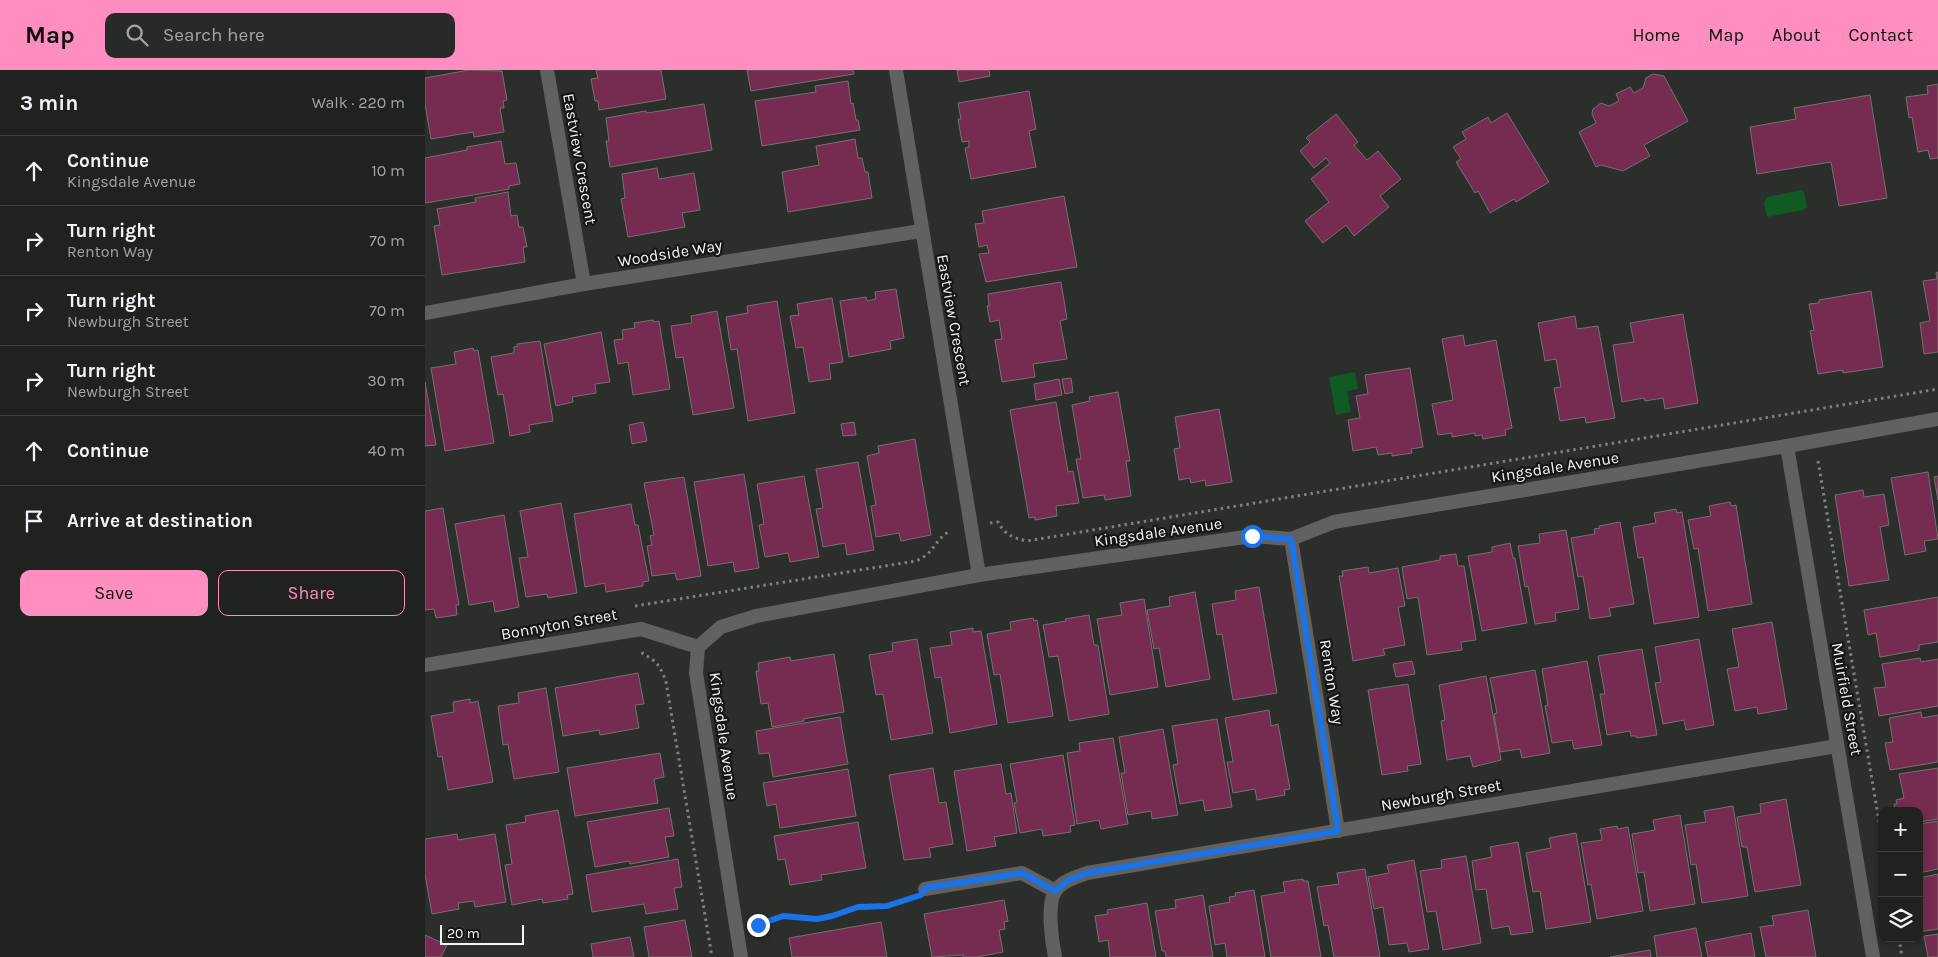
<!DOCTYPE html>
<meta charset="utf-8">
<style>
body{margin:0;font-family:Karla,sans-serif;background:#282a29;color:#f1f3f6}
.controls{position:absolute;right:15px;bottom:15px;display:grid;overflow:hidden;border-radius:10px;box-shadow:0 2px 8px #0003}
.controls button{width:45px;height:45px;display:grid;place-items:center;padding:0;border:0;border-bottom:1px solid #3d3f3e;background:#202220;color:#f1f3f6;font:25px sans-serif}
.scale{position:absolute;left:15px;bottom:12px;width:84px;box-sizing:border-box;padding-left:5px;border:2px solid #f3f5f3;border-top:0;font-size:14px;line-height:18px;white-space:nowrap;color:#f3f5f3;-webkit-text-stroke:4px #151615;paint-order:stroke}
.stop{position:absolute;width:15px;height:15px;margin:-11px;border:4px solid #1a73e8;border-radius:50%;background:#fff}
.stop.end{background:#1a73e8;border-color:#fff;box-shadow:0 1px 5px #0008}
.list{margin:0;padding:0;list-style:none}
h2{display:flex;justify-content:space-between;align-items:center;height:65px;margin:0;padding:0 20px;font-size:21px}
h2 small{font-size:16px;font-weight:400;color:#a2a4a5}
.list li{display:grid;grid-template-columns:32px 1fr auto;gap:15px;align-items:center;box-sizing:border-box;height:70px;padding:0 20px;border-top:1px solid #3d3f3e}
.list b{display:block;font-size:19px;white-space:nowrap}
.list p{margin:0;font-size:16px;white-space:nowrap;color:#a2a4a5}
.list em{font-size:16px;font-style:normal;color:#a2a4a5}
.actions{display:flex;gap:10px;padding:15px 20px}
.actions a{flex:1;padding:11px 0;border:1px solid #fd8ebf;border-radius:10px;text-align:center;font-size:18px;color:#fd8ebf}
.actions .main{background:#fd8ebf;color:#111}
.icon{flex:none;width:28px;height:28px;fill:none;stroke:currentColor;stroke-width:2;stroke-linecap:round;stroke-linejoin:round}
.map{position:relative;flex:none;width:1513px;height:887px;overflow:hidden}
header{display:flex;align-items:center;gap:30px;box-sizing:border-box;height:70px;padding:0 25px;background:#fd8ebf;color:#111}
header strong{font-size:24px}
nav{display:flex;gap:28px;margin-inline-start:auto;font-size:18px}
.search{width:350px;height:45px;background:#282a29;display:flex;align-items:center;gap:12px;box-sizing:border-box;padding:0 18px;border-radius:10px;color:#a2a4a5;font-size:19px}
main{display:flex}
aside{flex:1;background:#202220}
.map>svg:first-child{display:block}
.water{fill:#105a23}
.building{fill:#762c50;stroke:#757072}
.lines{fill:none;stroke-linecap:round;stroke-linejoin:round}
.path{stroke:#7f817f;stroke-width:3;stroke-dasharray:2.5 4;stroke-linecap:butt}
.minor{stroke:#606160;stroke-width:14}
.route{stroke:#1a73e8;stroke-width:6}
.labels{text-anchor:middle;dominant-baseline:central;stroke-width:4.5;stroke-linejoin:round;paint-order:stroke}
.street-label{font-size:16px;fill:#f3f5f3;stroke:#151615}
</style>
<header>
<strong>Map</strong>
<div class="search"><svg class="icon" aria-label="search" viewBox="0 0 24 24"><circle cx="10" cy="10" r="6"/><path d="M15 15l6 6"/></svg>Search here</div>
<nav><a>Home</a><a>Map</a><a>About</a><a>Contact</a></nav>
</header>
<main>
<aside>
<h2>3 min<small>Walk · 220 m</small></h2>
<ul class="list">
<li><svg class="icon" aria-label="ahead" viewBox="0 0 24 24"><path d="M12 20V5M6 11l6-6 6 6"/></svg><div><b>Continue</b><p>Kingsdale Avenue</p></div><em>10 m</em></li>
<li><svg class="icon" aria-label="right" viewBox="0 0 24 24"><path d="M7 20v-9h11M14 6l5 5-5 5"/></svg><div><b>Turn right</b><p>Renton Way</p></div><em>70 m</em></li>
<li><svg class="icon" aria-label="right" viewBox="0 0 24 24"><path d="M7 20v-9h11M14 6l5 5-5 5"/></svg><div><b>Turn right</b><p>Newburgh Street</p></div><em>70 m</em></li>
<li><svg class="icon" aria-label="right" viewBox="0 0 24 24"><path d="M7 20v-9h11M14 6l5 5-5 5"/></svg><div><b>Turn right</b><p>Newburgh Street</p></div><em>30 m</em></li>
<li><svg class="icon" aria-label="ahead" viewBox="0 0 24 24"><path d="M12 20V5M6 11l6-6 6 6"/></svg><div><b>Continue</b></div><em>40 m</em></li>
<li><svg class="icon" aria-label="arrive" viewBox="0 0 24 24"><path d="M6 21V4h12l-3 4 3 4H6"/></svg><div><b>Arrive at destination</b></div></li>
</ul>
<div class="actions"><a class="main">Save</a><a>Share</a></div>
</aside>
<div class="map">
<svg width="1513" height="887" viewBox="0 0 1513 887">
<rect width="100%" height="100%" fill="#2b2e2b"/>
<g class="water">
<path d="M 1377,120 L 1379,122 L 1382,137 L 1378,140 L 1342,147 L 1339,132 L 1342,127 Z"/>
<path d="M 930,302 L 933,319 L 922,321 L 926,342 L 911,345 L 904,307 Z"/>
</g>
<g class="building">
<path d="M 44,0 L 77,1 L 82,30 L 78,31 L 79,38 L 75,38 L 79,62 L 49,67 L 48,62 L 6,69 L 0,34 L 0,8 Z"/>
<path d="M 171,0 L 236,0 L 241,29 L 174,40 L 173,31 L 170,31 L 166,9 L 173,8 Z"/>
<path d="M 322,0 L 428,0 L 429,4 L 326,21 Z"/>
<path d="M 532,0 L 564,0 L 565,6 L 534,12 Z"/>
<path d="M 1228,4 L 1239,6 L 1263,51 L 1219,75 L 1225,86 L 1198,101 L 1176,95 L 1171,97 L 1154,62 L 1171,53 L 1167,44 L 1168,39 L 1176,33 L 1184,36 L 1194,31 L 1191,24 L 1205,17 L 1209,23 L 1218,18 L 1221,8 Z"/>
<path d="M 423,11 L 426,34 L 428,33 L 431,50 L 433,50 L 435,60 L 337,76 L 330,31 L 391,22 L 390,16 Z"/>
<path d="M 1513,14 L 1513,88 L 1505,89 L 1503,80 L 1493,82 L 1487,47 L 1484,48 L 1481,27 L 1503,24 L 1502,16 Z"/>
<path d="M 604,21 L 611,59 L 604,61 L 611,97 L 546,109 L 540,78 L 544,77 L 544,71 L 537,72 L 533,49 L 536,49 L 533,33 Z"/>
<path d="M 1445,25 L 1462,128 L 1414,136 L 1406,92 L 1332,104 L 1325,57 L 1371,49 L 1369,38 Z"/>
<path d="M 279,34 L 287,80 L 185,97 L 181,71 L 184,71 L 181,48 L 221,41 L 222,43 Z"/>
<path d="M 1082,43 L 1124,112 L 1091,132 L 1089,129 L 1065,143 L 1053,121 L 1050,123 L 1031,92 L 1036,89 L 1028,77 L 1041,69 L 1037,62 L 1063,47 L 1066,53 Z"/>
<path d="M 911,44 L 933,72 L 929,75 L 942,90 L 953,81 L 976,109 L 955,126 L 964,137 L 929,166 L 921,155 L 898,173 L 880,151 L 904,132 L 886,109 L 905,93 L 901,88 L 889,98 L 875,81 L 885,72 L 881,68 Z"/>
<path d="M 430,69 L 433,88 L 437,88 L 440,102 L 443,102 L 447,128 L 363,142 L 357,102 L 394,95 L 391,76 Z"/>
<path d="M 76,71 L 80,94 L 91,93 L 95,114 L 84,116 L 84,119 L 0,133 L 0,88 L 42,80 L 42,77 Z"/>
<path d="M 232,98 L 234,109 L 269,103 L 275,140 L 257,143 L 260,157 L 203,167 L 196,129 L 200,128 L 197,104 Z"/>
<path d="M 83,122 L 86,146 L 92,145 L 94,157 L 98,157 L 102,177 L 98,177 L 100,192 L 17,205 L 9,156 L 15,155 L 12,139 L 51,132 L 50,128 Z"/>
<path d="M 639,126 L 652,197 L 561,212 L 554,184 L 564,183 L 562,175 L 554,177 L 550,154 L 559,153 L 557,141 Z"/>
<path d="M 1513,202 L 1513,282 L 1499,284 L 1495,253 L 1505,251 L 1498,211 L 1512,209 L 1511,203 Z"/>
<path d="M 636,212 L 642,249 L 635,251 L 642,289 L 608,294 L 610,307 L 577,312 L 570,270 L 577,269 L 574,250 L 565,252 L 562,236 L 564,236 L 563,224 Z"/>
<path d="M 471,219 L 479,268 L 465,271 L 466,279 L 424,287 L 415,231 L 441,227 L 442,231 L 451,229 L 450,222 Z"/>
<path d="M 1446,221 L 1458,297 L 1418,303 L 1418,300 L 1393,304 L 1385,261 L 1389,260 L 1384,234 L 1394,233 L 1394,230 Z"/>
<path d="M 407,228 L 418,292 L 404,294 L 406,309 L 384,312 L 378,277 L 371,278 L 365,246 L 374,245 L 372,234 Z"/>
<path d="M 352,231 L 370,343 L 323,351 L 312,279 L 306,280 L 301,247 L 323,243 L 322,236 Z"/>
<path d="M 292,241 L 309,338 L 268,345 L 258,287 L 251,288 L 246,256 L 267,253 L 266,246 Z"/>
<path d="M 1258,244 L 1273,333 L 1240,339 L 1238,328 L 1220,331 L 1219,328 L 1197,332 L 1188,275 L 1209,272 L 1205,253 Z"/>
<path d="M 1150,246 L 1152,259 L 1173,256 L 1190,348 L 1161,353 L 1160,347 L 1135,351 L 1129,318 L 1136,317 L 1131,289 L 1120,291 L 1113,253 Z"/>
<path d="M 228,250 L 229,252 L 234,251 L 245,319 L 208,325 L 203,292 L 193,294 L 189,270 L 198,269 L 197,260 L 210,258 L 209,253 Z"/>
<path d="M 176,262 L 185,312 L 170,314 L 171,323 L 147,327 L 148,332 L 131,336 L 119,274 Z"/>
<path d="M 1038,265 L 1040,276 L 1071,270 L 1087,358 L 1080,360 L 1081,365 L 1058,369 L 1057,365 L 1050,366 L 1050,363 L 1027,367 L 1027,363 L 1013,365 L 1007,334 L 1028,330 L 1017,269 Z"/>
<path d="M 115,271 L 128,351 L 104,355 L 105,362 L 85,366 L 78,324 L 73,325 L 66,287 L 89,283 L 89,277 L 93,276 L 92,274 Z"/>
<path d="M 48,278 L 49,281 L 53,280 L 69,373 L 20,381 L 6,298 L 31,294 L 29,282 Z"/>
<path d="M 985,298 L 998,377 L 986,379 L 987,383 L 967,386 L 967,383 L 953,385 L 951,377 L 928,381 L 923,350 L 935,348 L 931,326 L 943,324 L 940,305 Z"/>
<path d="M 646,308 L 648,322 L 640,324 L 637,309 Z"/>
<path d="M 634,309 L 637,325 L 611,330 L 609,314 Z"/>
<path d="M 0,312 L 11,375 L 0,376 Z"/>
<path d="M 693,322 L 705,391 L 701,391 L 706,426 L 680,430 L 679,425 L 658,428 L 651,389 L 656,389 L 647,335 L 665,331 L 664,327 Z"/>
<path d="M 631,332 L 643,402 L 648,401 L 654,433 L 631,436 L 632,446 L 610,450 L 610,447 L 604,448 L 585,340 Z"/>
<path d="M 794,339 L 807,412 L 781,416 L 780,410 L 766,413 L 765,408 L 754,410 L 749,379 L 755,378 L 750,347 Z"/>
<path d="M 218,352 L 222,371 L 207,374 L 204,355 Z"/>
<path d="M 429,352 L 431,365 L 418,366 L 416,354 Z"/>
<path d="M 490,369 L 506,465 L 476,471 L 474,463 L 451,467 L 446,436 L 451,435 L 442,386 L 454,383 L 453,376 Z"/>
<path d="M 433,392 L 449,480 L 422,485 L 420,473 L 398,477 L 391,439 L 398,438 L 391,399 Z"/>
<path d="M 1503,402 L 1513,469 L 1499,471 L 1501,481 L 1480,485 L 1466,408 Z"/>
<path d="M 319,404 L 334,498 L 310,502 L 308,492 L 283,496 L 269,412 Z"/>
<path d="M 379,406 L 394,487 L 365,492 L 363,483 L 340,487 L 334,455 L 339,454 L 332,414 Z"/>
<path d="M 1513,406 L 1513,430 L 1509,407 Z"/>
<path d="M 259,407 L 276,506 L 252,510 L 250,503 L 227,506 L 222,476 L 227,475 L 225,466 L 229,465 L 219,413 Z"/>
<path d="M 1438,420 L 1439,427 L 1459,424 L 1464,455 L 1455,457 L 1464,510 L 1424,516 L 1410,425 Z"/>
<path d="M 1305,432 L 1306,436 L 1311,435 L 1327,534 L 1283,541 L 1273,478 L 1269,479 L 1263,450 L 1286,446 L 1284,436 Z"/>
<path d="M 136,433 L 152,523 L 123,528 L 122,524 L 101,527 L 94,488 L 103,487 L 95,441 Z"/>
<path d="M 206,434 L 210,455 L 213,455 L 224,511 L 218,512 L 218,516 L 181,522 L 180,513 L 160,517 L 149,444 Z"/>
<path d="M 18,438 L 34,535 L 31,535 L 32,545 L 11,548 L 9,539 L 0,540 L 0,441 Z"/>
<path d="M 1251,439 L 1252,443 L 1257,442 L 1274,547 L 1229,554 L 1218,487 L 1213,488 L 1208,457 L 1231,453 L 1229,443 Z"/>
<path d="M 79,445 L 94,537 L 70,542 L 68,531 L 44,535 L 30,454 Z"/>
<path d="M 1195,452 L 1209,534 L 1184,538 L 1186,546 L 1165,549 L 1158,506 L 1153,507 L 1146,468 L 1170,464 L 1169,459 L 1175,458 L 1174,456 Z"/>
<path d="M 1141,460 L 1154,539 L 1130,543 L 1131,551 L 1110,554 L 1103,516 L 1100,517 L 1093,476 L 1115,473 L 1114,464 Z"/>
<path d="M 1085,473 L 1088,488 L 1090,488 L 1102,553 L 1057,561 L 1043,486 L 1067,482 L 1067,477 Z"/>
<path d="M 1031,484 L 1033,496 L 1039,496 L 1051,570 L 1036,572 L 1037,580 L 1002,585 L 993,527 L 982,529 L 977,497 L 1015,490 L 1015,486 Z"/>
<path d="M 943,497 L 944,503 L 973,498 L 980,536 L 973,537 L 980,575 L 958,579 L 960,585 L 928,591 L 914,506 L 918,506 L 917,501 Z"/>
<path d="M 834,517 L 852,623 L 808,630 L 797,564 L 792,565 L 787,534 L 811,530 L 810,521 Z"/>
<path d="M 770,522 L 785,609 L 741,617 L 734,578 L 729,579 L 722,540 L 745,536 L 744,527 Z"/>
<path d="M 1513,527 L 1513,572 L 1494,575 L 1494,580 L 1455,587 L 1451,563 L 1443,565 L 1439,540 Z"/>
<path d="M 719,529 L 733,617 L 685,625 L 672,549 L 697,545 L 695,533 Z"/>
<path d="M 664,545 L 669,575 L 673,575 L 684,644 L 644,651 L 633,586 L 624,587 L 618,555 L 641,551 L 640,549 Z"/>
<path d="M 608,548 L 609,551 L 612,550 L 628,646 L 583,653 L 575,604 L 569,605 L 562,564 L 586,560 L 585,552 Z"/>
<path d="M 1347,552 L 1362,639 L 1333,644 L 1332,637 L 1310,641 L 1302,599 L 1314,597 L 1307,559 Z"/>
<path d="M 548,558 L 548,562 L 556,561 L 572,654 L 525,663 L 516,607 L 510,608 L 505,578 L 527,575 L 525,562 Z"/>
<path d="M 492,569 L 508,663 L 466,670 L 458,624 L 451,625 L 444,585 L 468,581 L 467,573 Z"/>
<path d="M 1274,569 L 1289,655 L 1261,660 L 1259,650 L 1238,654 L 1230,613 L 1236,612 L 1230,577 Z"/>
<path d="M 1217,579 L 1232,665 L 1212,668 L 1211,666 L 1206,666 L 1205,661 L 1182,665 L 1175,624 L 1180,624 L 1173,586 Z"/>
<path d="M 409,584 L 419,642 L 378,649 L 379,651 L 347,657 L 343,633 L 336,634 L 331,601 L 334,601 L 333,593 L 365,587 L 366,591 Z"/>
<path d="M 1495,588 L 1496,592 L 1513,589 L 1513,636 L 1454,646 L 1449,618 L 1461,617 L 1457,594 Z"/>
<path d="M 987,591 L 990,604 L 971,607 L 968,594 Z"/>
<path d="M 1162,591 L 1177,675 L 1149,679 L 1147,670 L 1127,673 L 1120,636 L 1123,635 L 1117,599 Z"/>
<path d="M 1110,600 L 1125,683 L 1097,688 L 1095,679 L 1075,682 L 1069,644 L 1072,643 L 1065,608 Z"/>
<path d="M 213,603 L 219,634 L 210,635 L 214,658 L 175,665 L 174,660 L 138,666 L 130,618 Z"/>
<path d="M 1061,606 L 1076,690 L 1048,697 L 1045,686 L 1022,690 L 1016,651 L 1020,650 L 1014,615 Z"/>
<path d="M 983,614 L 996,694 L 982,696 L 983,701 L 957,705 L 943,620 Z"/>
<path d="M 121,618 L 134,702 L 89,709 L 83,674 L 78,675 L 73,636 L 94,633 L 93,623 Z"/>
<path d="M 45,629 L 45,633 L 53,631 L 68,712 L 23,720 L 17,686 L 13,687 L 6,646 L 29,642 L 28,632 Z"/>
<path d="M 844,640 L 846,656 L 853,654 L 865,719 L 859,720 L 860,725 L 832,730 L 830,719 L 808,723 L 802,692 L 808,692 L 800,648 Z"/>
<path d="M 1496,642 L 1497,648 L 1513,645 L 1513,692 L 1465,700 L 1460,673 L 1468,672 L 1464,648 Z"/>
<path d="M 415,647 L 423,694 L 348,707 L 344,683 L 334,684 L 331,661 Z"/>
<path d="M 792,649 L 807,737 L 780,741 L 778,730 L 755,734 L 748,695 L 753,694 L 747,656 Z"/>
<path d="M 738,659 L 753,745 L 727,749 L 726,741 L 703,745 L 696,703 L 700,703 L 694,667 Z"/>
<path d="M 688,668 L 703,754 L 676,759 L 674,750 L 652,754 L 642,683 L 655,681 L 654,673 Z"/>
<path d="M 235,683 L 239,707 L 229,709 L 233,733 L 150,746 L 142,698 Z"/>
<path d="M 638,685 L 650,755 L 645,756 L 646,762 L 618,766 L 617,759 L 595,763 L 589,733 L 592,732 L 585,694 Z"/>
<path d="M 576,694 L 581,724 L 586,723 L 592,763 L 569,767 L 571,776 L 542,781 L 529,701 Z"/>
<path d="M 508,698 L 514,733 L 521,732 L 528,774 L 504,778 L 506,787 L 479,790 L 464,705 Z"/>
<path d="M 1513,698 L 1513,749 L 1494,752 L 1494,741 L 1470,741 L 1469,734 L 1472,734 L 1471,730 L 1479,728 L 1474,704 Z"/>
<path d="M 423,699 L 431,746 L 355,758 L 351,734 L 342,736 L 338,713 Z"/>
<path d="M 1361,729 L 1376,815 L 1330,822 L 1322,777 L 1317,777 L 1312,747 L 1336,743 L 1335,734 Z"/>
<path d="M 1308,736 L 1323,826 L 1277,833 L 1271,794 L 1266,795 L 1260,755 L 1281,752 L 1279,741 Z"/>
<path d="M 244,738 L 249,766 L 240,767 L 244,787 L 205,794 L 204,791 L 170,797 L 162,752 Z"/>
<path d="M 133,740 L 148,824 L 142,825 L 143,829 L 118,833 L 117,829 L 87,835 L 80,795 L 87,794 L 81,755 L 101,752 L 100,746 Z"/>
<path d="M 1255,745 L 1270,834 L 1225,841 L 1219,802 L 1213,803 L 1207,764 L 1230,760 L 1228,750 Z"/>
<path d="M 1513,751 L 1513,799 L 1494,803 L 1494,754 Z"/>
<path d="M 433,752 L 441,798 L 396,805 L 397,810 L 365,815 L 360,789 L 353,790 L 349,766 Z"/>
<path d="M 1192,756 L 1193,759 L 1203,757 L 1218,841 L 1172,849 L 1166,814 L 1163,815 L 1156,773 L 1177,770 L 1175,759 Z"/>
<path d="M 1151,763 L 1166,852 L 1121,859 L 1115,821 L 1108,822 L 1101,783 L 1126,778 L 1124,768 Z"/>
<path d="M 32,764 L 33,770 L 70,764 L 81,832 L 50,837 L 49,831 L 33,833 L 34,839 L 7,844 L 0,804 L 0,769 Z"/>
<path d="M 1093,772 L 1108,862 L 1086,865 L 1084,856 L 1067,859 L 1061,819 L 1051,820 L 1047,791 L 1067,787 L 1065,777 Z"/>
<path d="M 1041,786 L 1056,873 L 1018,880 L 1011,841 L 1002,842 L 995,801 L 1017,798 L 1016,790 Z"/>
<path d="M 253,789 L 257,817 L 249,818 L 253,839 L 221,844 L 219,834 L 167,842 L 161,805 Z"/>
<path d="M 989,790 L 1004,879 L 984,882 L 982,873 L 964,875 L 958,837 L 949,839 L 943,807 L 964,803 L 962,795 Z"/>
<path d="M 940,799 L 955,887 L 909,887 L 903,855 L 899,856 L 892,817 L 914,814 L 912,803 Z"/>
<path d="M 1513,804 L 1513,859 L 1494,862 L 1494,833 L 1496,833 L 1494,808 Z"/>
<path d="M 878,809 L 878,811 L 883,811 L 896,887 L 846,887 L 836,826 L 860,822 L 858,812 Z"/>
<path d="M 829,820 L 840,887 L 802,887 L 800,873 L 790,875 L 784,836 L 805,832 L 804,827 L 811,826 L 810,823 Z"/>
<path d="M 778,825 L 788,887 L 741,887 L 740,881 L 737,881 L 730,841 L 751,838 L 750,830 Z"/>
<path d="M 579,830 L 583,851 L 579,852 L 580,859 L 574,860 L 578,882 L 552,887 L 538,887 L 538,885 L 507,887 L 499,844 Z"/>
<path d="M 722,833 L 731,887 L 685,887 L 683,870 L 674,872 L 670,846 L 683,844 L 682,840 Z"/>
<path d="M 1383,840 L 1391,887 L 1341,887 L 1335,857 L 1349,855 L 1347,846 Z"/>
<path d="M 260,850 L 267,887 L 224,887 L 219,857 Z"/>
<path d="M 456,852 L 462,887 L 367,887 L 364,868 Z"/>
<path d="M 1271,858 L 1277,887 L 1232,887 L 1229,866 Z"/>
<path d="M 1326,863 L 1330,887 L 1283,887 L 1280,872 Z"/>
<path d="M 1513,864 L 1513,887 L 1503,887 L 1499,866 Z"/>
<path d="M 0,865 L 22,875 L 16,887 L 0,887 Z"/>
<path d="M 205,867 L 209,887 L 168,887 L 166,874 Z"/>
<path d="M 1225,880 L 1226,887 L 1185,887 Z"/>
</g>
<g class="lines">
<g class="path">
<path d="M 1393,391 L 1457,769"/>
<path d="M 565,453 L 573,452 C 580,465 588,468 602,471 L 1513,319"/>
<path d="M 210,536 L 491,491 C 509,484 510,469 525,461"/>
<path d="M 217,582 L 218,584 C 232,591 236,597 241,612 L 287,887"/>
<path d="M 332,855 L 358,846 L 392,849 L 407,847 L 433,837 L 462,836 L 483,829"/>
<path d="M 1474,868 L 1477,887"/>
</g>
<g class="minor">
<path d="M 122,0 L 159,214"/>
<path d="M 471,0 L 554,505"/>
<path d="M 0,243 L 159,214 L 496,161"/>
<path d="M 1362,376 L 1448,887"/>
<path d="M 866,469 L 913,761"/>
<path d="M 0,595 L 216,559 L 273,577"/>
<path d="M 500,819 L 597,803 L 630,821"/>
<path d="M 316,887 L 271,603 L 273,577 L 296,557 L 331,546 L 554,505 L 827,466 L 866,469 L 909,452 L 1362,376 L 1513,349"/>
<path d="M 630,887 C 627,872 621,833 631,820 C 638,811 651,807 662,803 L 1412,676"/>
</g>
</g>
<g class="lines">
<path class="route" d="M 333,855 L 358,846 L 392,849 L 407,846 L 433,837 L 462,836 L 496,825 L 500,818 L 597,803 L 630,821 L 644,810 L 662,803 L 913,761 L 866,469 L 827,466"/>
</g>
<g class="labels">
<g class="street-label">
<text transform="translate(155 89) rotate(80)">Eastview Crescent</text>
<text transform="translate(245 183) rotate(-9)">Woodside Way</text>
<text transform="translate(529 250) rotate(80)">Eastview Crescent</text>
<text transform="translate(1130 397) rotate(-9)">Kingsdale Avenue</text>
<text transform="translate(733 462) rotate(-8)">Kingsdale Avenue</text>
<text transform="translate(134 554) rotate(-10)">Bonnyton Street</text>
<text transform="translate(907 612) rotate(81)">Renton Way</text>
<text transform="translate(1422 629) rotate(80)">Muirfield Street</text>
<text transform="translate(299 666) rotate(82)">Kingsdale Avenue</text>
<text transform="translate(1016 725) rotate(-10)">Newburgh Street</text>
</g>
</g>
</svg>
<div class="controls">
<button>+</button>
<button>−</button>
<button><svg class="icon" aria-label="layers" viewBox="0 0 24 24"><path d="M12 4l9 5-9 5-9-5zM3 14l9 5 9-5"/></svg></button>
</div>
<div class="scale">20 m</div>
<div class="stop" style="left:827px;top:466px"></div>
<div class="stop end" style="left:333px;top:855px"></div>
</div>
</main>
